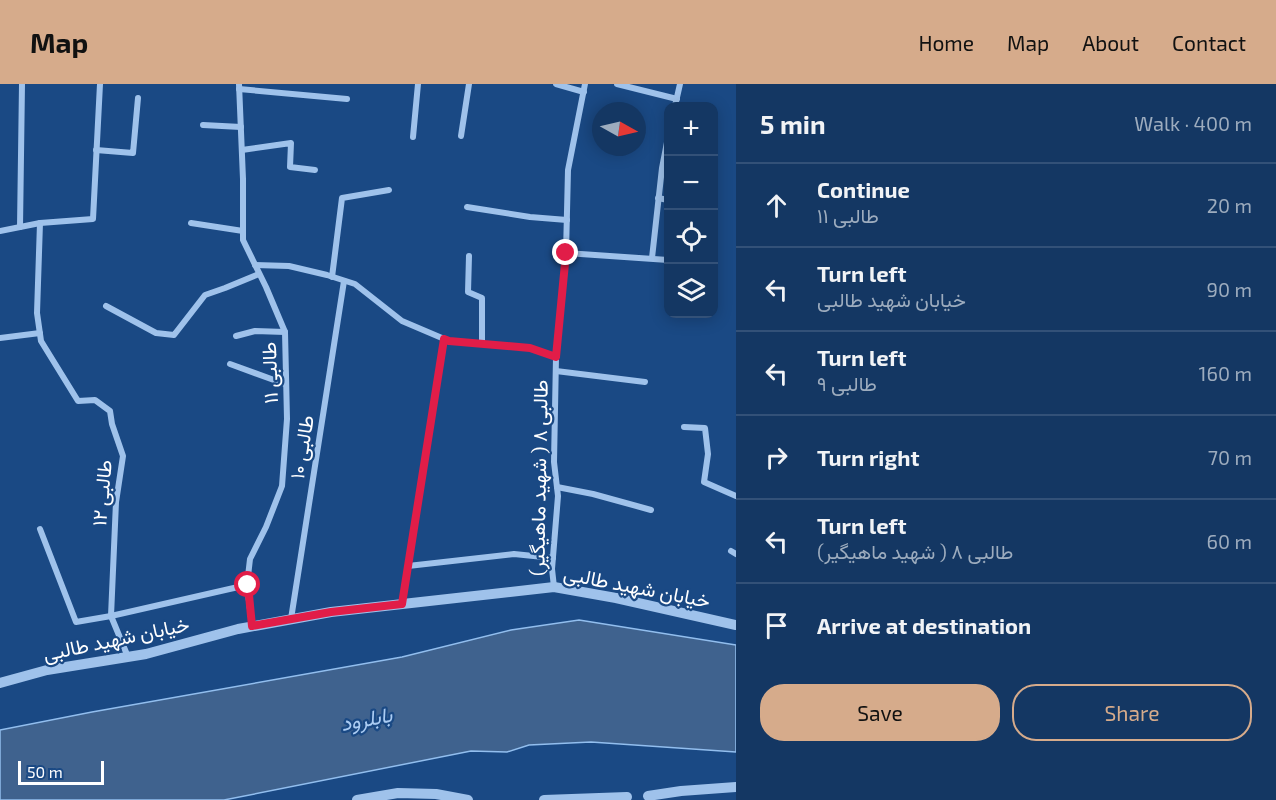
<!DOCTYPE html>
<meta charset="utf-8">
<style>
body{margin:0;font-family:"Exo 2",Vazirmatn,sans-serif;background:#21426c;color:#f1f3f6}
.controls{position:absolute;right:18px;top:18px;display:grid;overflow:hidden;border-radius:12px;box-shadow:0 3px 15px #0003}
.controls button{width:54px;height:54px;display:grid;place-items:center;padding:0;border:0;border-bottom:2px solid #335178;background:#143763;color:#f1f3f6;font:30px sans-serif}
.compass{position:absolute;left:592px;top:18px;width:54px;height:54px;border-radius:50%;background:#143763;box-shadow:0 3px 15px #0003;rotate:98deg}
.scale{position:absolute;left:18px;bottom:15px;width:86px;box-sizing:border-box;padding-left:6px;border:3px solid #fff;border-top:0;font-size:16px;line-height:21px;white-space:nowrap;color:#fff;-webkit-text-stroke:4px #1a4984;paint-order:stroke}
.stop{position:absolute;width:18px;height:18px;margin:-14px;border:4px solid #e11d48;border-radius:50%;background:#fff}
.stop.end{background:#e11d48;border-color:#fff;box-shadow:0 2px 6px #0008}
.list{margin:0;padding:0;list-style:none}
h2{display:flex;justify-content:space-between;align-items:center;height:78px;margin:0;padding:0 24px;font-size:26px}
h2 small{font-size:20px;font-weight:400;color:#9dacbe}
.list li{display:grid;grid-template-columns:39px 1fr auto;gap:18px;align-items:center;box-sizing:border-box;height:84px;padding:0 24px;border-top:2px solid #335178}
.list b{display:block;font-size:22px;white-space:nowrap}
.list p{margin:0;font-size:20px;white-space:nowrap;color:#9dacbe}
.list em{font-size:20px;font-style:normal;color:#9dacbe}
.actions{display:flex;gap:12px;padding:18px 24px}
.actions a{flex:1;padding:14px 0;border:2px solid #d6ab8b;border-radius:24px;text-align:center;font-size:21px;color:#d6ab8b}
.actions .main{background:#d6ab8b;color:#111}
.icon{flex:none;width:33px;height:33px;fill:none;stroke:currentColor;stroke-width:2;stroke-linecap:round;stroke-linejoin:round}
.map{position:relative;flex:none;width:736px;height:716px;overflow:hidden}
header{display:flex;align-items:center;gap:36px;box-sizing:border-box;height:84px;padding:0 30px;background:#d6ab8b;color:#111}
header strong{font-size:28px}
nav{display:flex;gap:33px;margin-inline-start:auto;font-size:21px}
main{display:flex}
aside{flex:1;background:#143763}
.map>svg:first-child{display:block}
.water{fill:#3f628e;stroke:#92beee;stroke-width:1.5}
.lines{fill:none;stroke-linecap:round;stroke-linejoin:round}
.minor{stroke:#9fc2eb;stroke-width:6}
.tertiary{stroke:#9fc2eb;stroke-width:10}
.route{stroke:#e11d48;stroke-width:8}
.labels{text-anchor:middle;dominant-baseline:central;stroke-width:4.5;stroke-linejoin:round;paint-order:stroke}
.street-label{font-size:20px;fill:#fff;stroke:#1a4984}
.water-label{font-size:21px;font-style:italic;fill:#abccf3;stroke:#1a4984}
</style>
<header>
<strong>Map</strong>
<nav><a>Home</a><a>Map</a><a>About</a><a>Contact</a></nav>
</header>
<main>
<div class="map">
<svg width="736" height="716" viewBox="0 0 736 716">
<rect width="100%" height="100%" fill="#1a4984"/>
<path class="water" d="M 579,536 L 736,561 L 736,668 L 591,658 L 529,661 L 507,668 L 471,667 L 224,716 L 0,716 L 0,646 L 92,628 L 402,573 L 511,546 Z"/>
<g class="lines">
<g class="minor">
<path d="M 239,0 L 243,95 L 243,156 L 266,203 L 285,248 L 287,335 L 282,402 L 266,443 L 250,475 L 247,501 L 252,542"/>
<path d="M 556,0 L 584,8"/>
<path d="M 617,0 L 677,15"/>
<path d="M 239,5 L 347,15"/>
<path d="M 675,22 L 680,0"/>
<path d="M 203,41 L 241,43"/>
<path d="M 461,52 L 469,0"/>
<path d="M 413,53 L 418,0"/>
<path d="M 96,66 L 133,69 L 138,14"/>
<path d="M 242,66 L 291,59 L 290,83 L 315,86"/>
<path d="M 658,114 L 668,116"/>
<path d="M 467,123 L 530,133 L 567,136"/>
<path d="M 40,139 L 37,229 L 41,257 L 78,317 L 95,316 L 110,327 L 112,340 L 123,372 L 116,418 L 111,532 L 128,573"/>
<path d="M 191,139 L 243,147"/>
<path d="M 20,143 L 22,0"/>
<path d="M 0,147 L 40,139 L 93,135 L 100,0"/>
<path d="M 566,169 L 668,176"/>
<path d="M 469,172 L 468,208 L 482,214 L 482,260"/>
<path d="M 652,174 L 662,84 L 668,53"/>
<path d="M 255,181 L 289,182 L 327,191 L 355,200 L 402,237 L 449,257 L 530,264 L 556,273"/>
<path d="M 332,193 L 342,114 L 389,106"/>
<path d="M 106,222 L 156,249 L 174,251 L 205,211 L 225,204 L 259,190"/>
<path d="M 236,252 L 255,247 L 285,248"/>
<path d="M 0,254 L 40,249"/>
<path d="M 230,280 L 285,300"/>
<path d="M 556,287 L 645,298"/>
<path d="M 684,343 L 705,344 L 708,370 L 704,398 L 736,412"/>
<path d="M 557,403 L 593,410 L 651,426"/>
<path d="M 40,445 L 76,538 L 111,532 L 247,501"/>
<path d="M 731,467 L 736,470"/>
<path d="M 408,482 L 514,470 L 553,474"/>
<path d="M 554,503 L 552,485 L 558,412 L 554,378 L 556,273 L 566,169 L 568,86 L 585,0"/>
<path d="M 402,520 L 444,255"/>
<path d="M 291,535 L 344,197"/>
</g>
<g class="tertiary">
<path d="M 0,599 L 47,586 L 146,570 L 238,545 L 331,528 L 554,503 L 616,514 L 736,541"/>
<path d="M 648,712 L 681,707 L 736,703"/>
<path d="M 357,716 L 398,709 L 436,710 L 468,716"/>
<path d="M 544,716 L 627,713"/>
</g>
</g>
<g class="lines">
<path class="route" d="M 248,501 L 252,542 L 331,528 L 402,520 L 444,255 L 449,257 L 530,264 L 556,273 L 566,169"/>
</g>
<g class="labels">
<g class="street-label">
<text transform="translate(269 289) rotate(-92)">طالبی ۱۱</text>
<text transform="translate(301 363) rotate(-81)">طالبی ۱۰</text>
<text transform="translate(538 394) rotate(-89)">طالبی ۸ ( شهید ماهیگیر)</text>
<text transform="translate(101 409) rotate(-85)">طالبی ۱۲</text>
<text transform="translate(637 502) rotate(11)">خیابان شهید طالبی</text>
<text transform="translate(116 554) rotate(-12)">خیابان شهید طالبی</text>
</g>
<g class="water-label">
<text transform="translate(366 634) rotate(-11)">بابلرود</text>
</g>
</g>
</svg>
<div class="controls">
<button>+</button>
<button>−</button>
<button><svg class="icon" aria-label="locate" viewBox="0 0 24 24"><circle cx="12" cy="12" r="6"/><path d="M12 2v4M12 18v4M2 12h4M18 12h4"/></svg></button>
<button><svg class="icon" aria-label="layers" viewBox="0 0 24 24"><path d="M12 4l9 5-9 5-9-5zM3 14l9 5 9-5"/></svg></button>
</div>
<svg class="compass" viewBox="-18 -18 36 36"><path d="M0-13l5 13h-10z" fill="#e53935"/><path d="M0 13l5-13h-10z" fill="#9dacbe"/></svg>
<div class="scale">50 m</div>
<div class="stop" style="left:248px;top:501px"></div>
<div class="stop end" style="left:566px;top:169px"></div>
</div>
<aside>
<h2>5 min<small>Walk · 400 m</small></h2>
<ul class="list">
<li><svg class="icon" aria-label="ahead" viewBox="0 0 24 24"><path d="M12 20V5M6 11l6-6 6 6"/></svg><div><b>Continue</b><p>طالبی ۱۱</p></div><em>20 m</em></li>
<li><svg class="icon" aria-label="left" viewBox="0 0 24 24"><path d="M17 20v-9H6M10 6l-5 5 5 5"/></svg><div><b>Turn left</b><p>خیابان شهید طالبی</p></div><em>90 m</em></li>
<li><svg class="icon" aria-label="left" viewBox="0 0 24 24"><path d="M17 20v-9H6M10 6l-5 5 5 5"/></svg><div><b>Turn left</b><p>طالبی ۹</p></div><em>160 m</em></li>
<li><svg class="icon" aria-label="right" viewBox="0 0 24 24"><path d="M7 20v-9h11M14 6l5 5-5 5"/></svg><div><b>Turn right</b></div><em>70 m</em></li>
<li><svg class="icon" aria-label="left" viewBox="0 0 24 24"><path d="M17 20v-9H6M10 6l-5 5 5 5"/></svg><div><b>Turn left</b><p>طالبی ۸ ( شهید ماهیگیر)</p></div><em>60 m</em></li>
<li><svg class="icon" aria-label="arrive" viewBox="0 0 24 24"><path d="M6 21V4h12l-3 4 3 4H6"/></svg><div><b>Arrive at destination</b></div></li>
</ul>
<div class="actions"><a class="main">Save</a><a>Share</a></div>
</aside>
</main>
